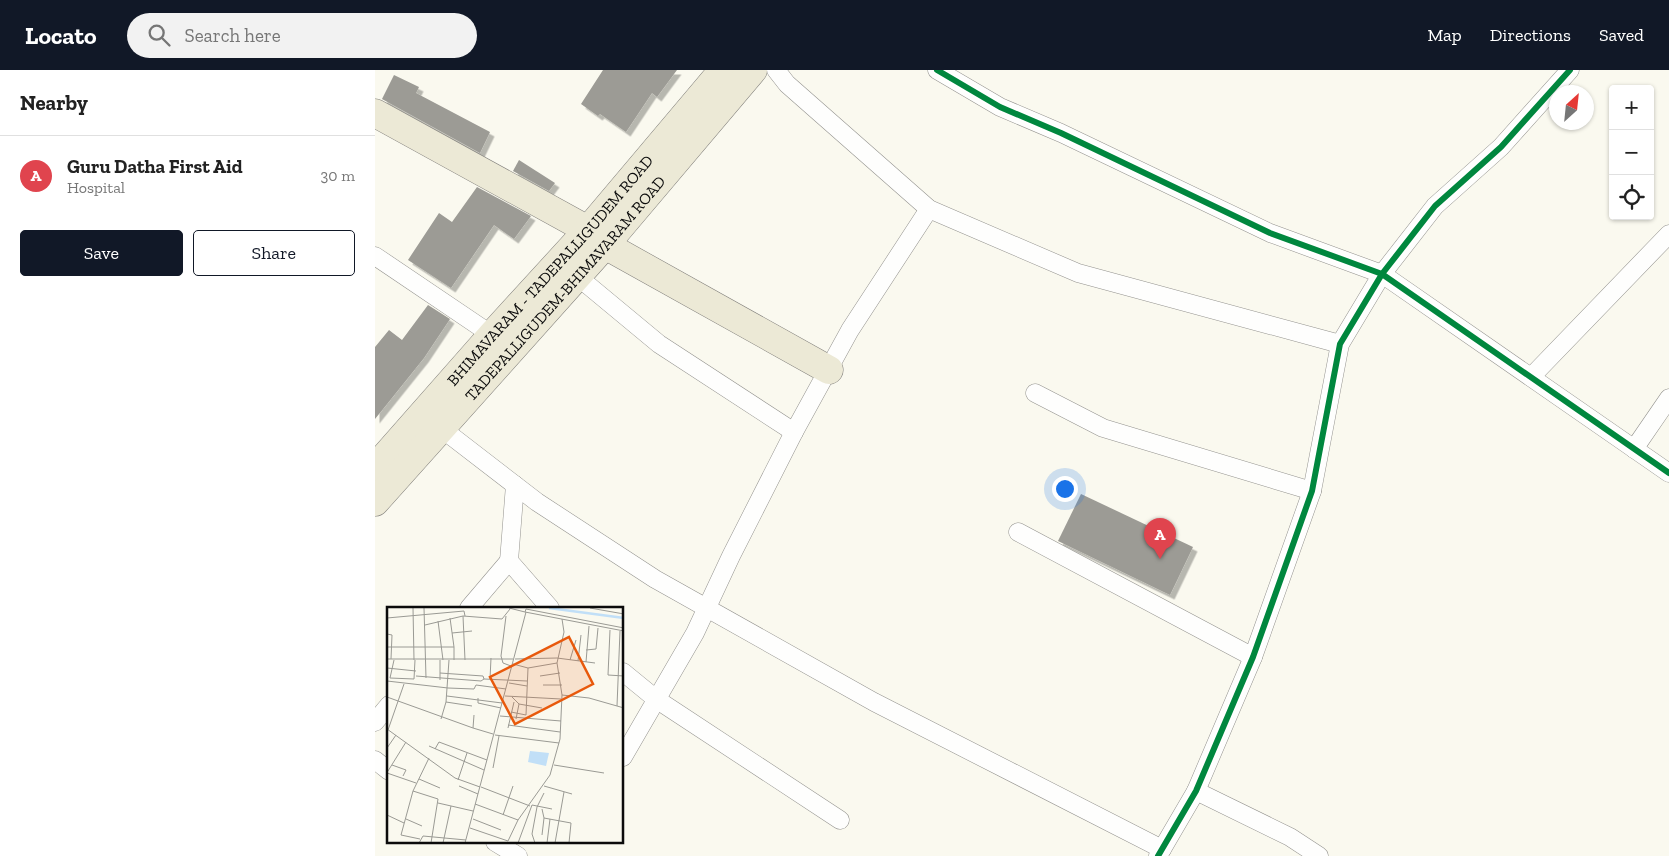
<!DOCTYPE html>
<meta charset="utf-8">
<style>
body{margin:0;font-family:"Zilla Slab",serif;background:#f2f2f2;color:#222}
.controls{position:absolute;right:15px;top:15px;display:grid;overflow:hidden;border-radius:5px;box-shadow:0 1px 4px #0004}
.controls button{width:45px;height:45px;display:grid;place-items:center;padding:0;border:0;border-bottom:1px solid #e0e0e0;background:#fff;color:#222;font:25px sans-serif}
.compass{position:absolute;left:1174px;top:15px;width:45px;height:45px;border-radius:50%;background:#fff;box-shadow:0 1px 4px #0004;rotate:27deg}
.you{position:absolute;left:689px;top:418px;width:18px;height:18px;margin:-12px;border:4px solid #fff;border-radius:50%;background:#1a73e8;box-shadow:0 0 0 8px #1a73e833}
.badge{display:grid;place-items:center;width:32px;height:32px;border-radius:50%;background:#111827;color:#fff;font-size:16px;font-weight:700}
.pin{position:absolute;translate:-50% -41px;filter:drop-shadow(0 1px 2px #0008)}
.pin::after{content:'';position:absolute;top:26px;width:18px;height:15px;background:inherit;clip-path:polygon(0 0,100% 0,50% 100%)}
.list{margin:0;padding:0;list-style:none}
h2{display:flex;justify-content:space-between;align-items:center;height:65px;margin:0;padding:0 20px;font-size:21px}
h2 small{font-size:16px;font-weight:400;color:#767676}
.list li{display:grid;grid-template-columns:32px 1fr auto;gap:15px;align-items:center;box-sizing:border-box;height:80px;padding:0 20px;border-top:1px solid #e0e0e0}
.list b{display:block;font-size:19px;white-space:nowrap}
.list p{margin:0;font-size:16px;white-space:nowrap;color:#767676}
.list em{font-size:16px;font-style:normal;color:#767676}
.actions{display:flex;gap:10px;padding:15px 20px}
.actions a{flex:1;padding:11px 0;border:1px solid #111827;border-radius:5px;text-align:center;font-size:18px;color:#111827}
.actions .main{background:#111827;color:#fff}
.icon{flex:none;width:28px;height:28px;fill:none;stroke:currentColor;stroke-width:2;stroke-linecap:round;stroke-linejoin:round}
.map{position:relative;flex:none;width:1294px;height:786px;overflow:hidden}
header{display:flex;align-items:center;gap:30px;box-sizing:border-box;height:70px;padding:0 25px;background:#111827;color:#fff}
header strong{font-size:24px}
nav{display:flex;gap:28px;margin-inline-start:auto;font-size:18px}
.search{width:350px;height:45px;background:#f2f2f2;display:flex;align-items:center;gap:12px;box-sizing:border-box;padding:0 18px;border-radius:28px;color:#767676;font-size:19px}
main{display:flex}
aside{flex:1;background:#fff}
.map>svg:first-child{display:block}
.building{fill:#9c9b95;filter:url(#shadow)}
.lines{fill:none;stroke-linecap:round;stroke-linejoin:round}
.street-casing{stroke:#93928e;stroke-width:19}
.primary-casing{stroke:#807f7b;stroke-width:29}
.street{stroke:#fefefd;stroke-width:18}
.primary{stroke:#ece9d6;stroke-width:28}
.cycleway-casing{stroke:#fff;stroke-width:9}
.cycleway{stroke:#00873e;stroke-width:6}
.labels{text-anchor:middle;dominant-baseline:central;stroke-width:5;stroke-linejoin:round;paint-order:stroke}
.street-label{font-size:16px;fill:#0b0b0b;stroke:#fff}
.inset-river{fill:none;stroke:#c1dff7;stroke-width:2.5}
.inset-road{fill:none;stroke:#9a9a94;stroke-width:1}
.view{fill:#e8590c;fill-opacity:0.15;stroke:#e8590c;stroke-width:2.5}
.inset-edge{fill:none;stroke:#0b0b0b;stroke-width:2.5}
</style>
<header>
<strong>Locato</strong>
<div class="search"><svg class="icon" aria-label="search" viewBox="0 0 24 24"><circle cx="10" cy="10" r="6"/><path d="M15 15l6 6"/></svg>Search here</div>
<nav><a>Map</a><a>Directions</a><a>Saved</a></nav>
</header>
<main>
<aside>
<h2>Nearby<small></small></h2>
<ul class="list">
<li><span class="badge" style="background:#e0444e">A</span><div><b>Guru Datha First Aid</b><p>Hospital</p></div><em>30 m</em></li>
</ul>
<div class="actions"><a class="main">Save</a><a>Share</a></div>
</aside>
<div class="map">
<svg width="1294" height="786" viewBox="0 0 1294 786">
<defs>
<filter id="shadow"><feDropShadow dx="4.5" dy="4.5" stdDeviation="0" flood-color="#0004"/></filter>
</defs>
<rect width="100%" height="100%" fill="#faf9ef"/>
<g class="building">
<path d="M 228,0 L 302,0 L 282,27 L 277,23 L 251,62 L 225,44 L 223,46 L 206,34 Z"/>
<path d="M 19,5 L 44,17 L 41,23 L 115,62 L 105,83 L 7,29 Z"/>
<path d="M 144,90 L 180,113 L 174,121 L 138,101 Z"/>
<path d="M 102,117 L 156,146 L 139,169 L 119,155 L 76,218 L 33,190 L 64,143 L 77,152 Z"/>
<path d="M 53,235 L 75,249 L 49,288 L 0,349 L 0,277 L 14,260 L 27,270 Z"/>
<path d="M 706,424 L 818,477 L 795,525 L 683,471 Z"/>
</g>
<g class="lines">
<g class="street-casing">
<g id="street">
<path d="M 401,0 L 412,14 L 554,139 L 703,203 L 965,274"/>
<path d="M 562,0 L 625,37 L 686,63 L 895,163 L 1007,204 L 1294,403"/>
<path d="M 0,186 L 117,265"/>
<path d="M 202,206 L 284,274 L 419,362"/>
<path d="M 1156,307 L 1294,164"/>
<path d="M 660,323 L 728,358 L 937,421"/>
<path d="M 66,358 L 162,432 L 280,509 L 499,632 L 787,779"/>
<path d="M 1259,379 L 1294,328"/>
<path d="M 140,415 L 134,491 L 175,538"/>
<path d="M 643,462 L 878,587"/>
<path d="M 94,538 L 134,491"/>
<path d="M 248,602 L 281,629 L 465,750"/>
<path d="M 0,652 L 14,635"/>
<path d="M 248,687 L 320,563 L 356,486 L 419,362 L 475,260 L 554,139"/>
<path d="M 0,690 L 14,701"/>
<path d="M 821,721 L 915,767 L 944,786"/>
<path d="M 120,772 L 143,786"/>
<path d="M 783,786 L 821,721 L 878,587 L 937,421 L 965,274 L 1007,204 L 1060,136 L 1126,77 L 1195,0"/>
</g>
</g>
<g class="primary-casing">
<g id="primary">
<path d="M 0,43 L 213,160 L 230,175 L 454,300"/>
<path id="s1" d="M 0,398 L 117,265 L 213,160 L 348,0"/>
<path id="s2" d="M 0,432 L 230,175 L 378,0"/>
</g>
</g>
<use href="#street" class="street"/>
<use href="#primary" class="primary"/>
<g class="cycleway-casing">
<g id="cycleway">
<path d="M 562,0 L 625,37 L 686,63 L 895,163 L 1007,204 L 1294,403"/>
<path d="M 783,786 L 821,721 L 878,587 L 937,421 L 965,274 L 1007,204 L 1060,136 L 1126,77 L 1195,0"/>
</g>
</g>
<use href="#cycleway" class="cycleway"/>
</g>
<g class="labels">
<g class="street-label">
<text stroke="none"><textPath href="#s1" startOffset="264">BHIMAVARAM - TADEPALLIGUDEM ROAD</textPath></text>
<text stroke="none"><textPath href="#s2" startOffset="286">TADEPALLIGUDEM-BHIMAVARAM ROAD</textPath></text>
</g>
</g>
<g transform="translate(12 537)">
<rect width="236" height="236" fill="#faf9ef"/>
<path d="M 143,144 L 162,146 L 159,159 L 141,155 Z" fill="#c1dff7"/>
<path class="inset-river" d="M 162,1 L 237,11"/>
<path class="inset-road" d="M 26,1 L 27,53M 37,1 L 39,71M 122,1 L 138,5M 203,1 L 237,7M 76,9 L 78,53M 119,9 L 114,49 L 116,56 L 124,59M 0,11 L 77,4 L 78,9M 63,11 L 67,40M 51,14 L 56,53M 38,18 L 76,9 L 115,12 L 123,2M 237,21 L 139,2 L 138,5 L 237,24M 223,23 L 221,68 L 237,69M 65,26 L 85,24M 0,27 L 5,28 L 4,52M 0,40 L 67,40 L 67,53M 199,43 L 209,42 L 211,21M 0,52 L 126,52M 128,52 L 170,51 L 208,56M 62,53 L 59,95 L 85,99M 183,53 L 189,33M 191,54 L 194,28M 199,55 L 202,19M 126,57 L 141,61 L 170,56M 0,61 L 29,64M 53,66 L 96,69 L 97,72M 29,69 L 94,74 L 97,72M 153,69 L 173,66M 3,71 L 27,72 L 28,53M 3,71 L 7,53M 97,72 L 140,74M 103,72 L 104,51M 53,73 L 53,53M 0,74 L 61,81 L 87,82 L 89,78 L 119,82M 122,76 L 140,79M 156,78 L 175,78M 175,88 L 202,91 L 237,101M 60,89 L 115,96M 118,89 L 174,92M 0,90 L 86,121 L 87,108M 125,90 L 132,97 L 155,101M 91,91 L 91,96 L 114,101M 230,99 L 233,24M 124,105 L 139,108 L 141,61M 113,109 L 174,114M 54,112 L 59,95M 129,112 L 132,97M 121,118 L 173,125M 86,121 L 106,127M 121,121 L 127,95M 0,122 L 68,171 L 93,180M 1,123 L 17,77M 108,128 L 172,136M 42,139 L 97,163M 0,141 L 9,128M 48,142 L 52,135 L 100,153M 5,158 L 19,163 L 16,169M 167,158 L 217,166M 106,161 L 112,129M 1,164 L 19,135M 0,166 L 29,176M 32,172 L 53,181M 71,173 L 80,146M 72,179 L 91,187M 157,179 L 185,187M 94,180 L 143,199M 26,184 L 51,192 L 44,236M 51,196 L 86,204M 88,197 L 131,213 L 163,168 L 173,132 L 175,88 L 170,56 L 177,25 L 175,12M 145,198 L 165,202M 155,202 L 157,211 L 184,216 L 182,236M 0,208 L 17,216M 116,208 L 126,179M 19,212 L 35,219M 86,212 L 114,223M 83,221 L 121,234M 155,228 L 157,211M 33,232 L 14,228 L 26,184 L 42,151M 121,234 L 131,213M 32,236 L 36,229 L 79,233M 56,236 L 64,199M 78,236 L 139,5M 131,236 L 145,198M 148,236 L 145,227 L 150,200 L 157,186M 160,236 L 163,212M 168,236 L 177,185"/>
<path class="view" d="M 182,30 L 206,77 L 128,117 L 103,70 Z"/>
<rect width="236" height="236" class="inset-edge"/>
</g>
</svg>
<div class="controls">
<button>+</button>
<button>−</button>
<button><svg class="icon" aria-label="locate" viewBox="0 0 24 24"><circle cx="12" cy="12" r="6"/><path d="M12 2v4M12 18v4M2 12h4M18 12h4"/></svg></button>
</div>
<svg class="compass" viewBox="-18 -18 36 36"><path d="M0-13l5 13h-10z" fill="#e53935"/><path d="M0 13l5-13h-10z" fill="#767676"/></svg>
<div class="you"></div>
<div class="pin badge" style="left:785px;top:489px;background:#e0444e">A</div>
</div>
</main>
